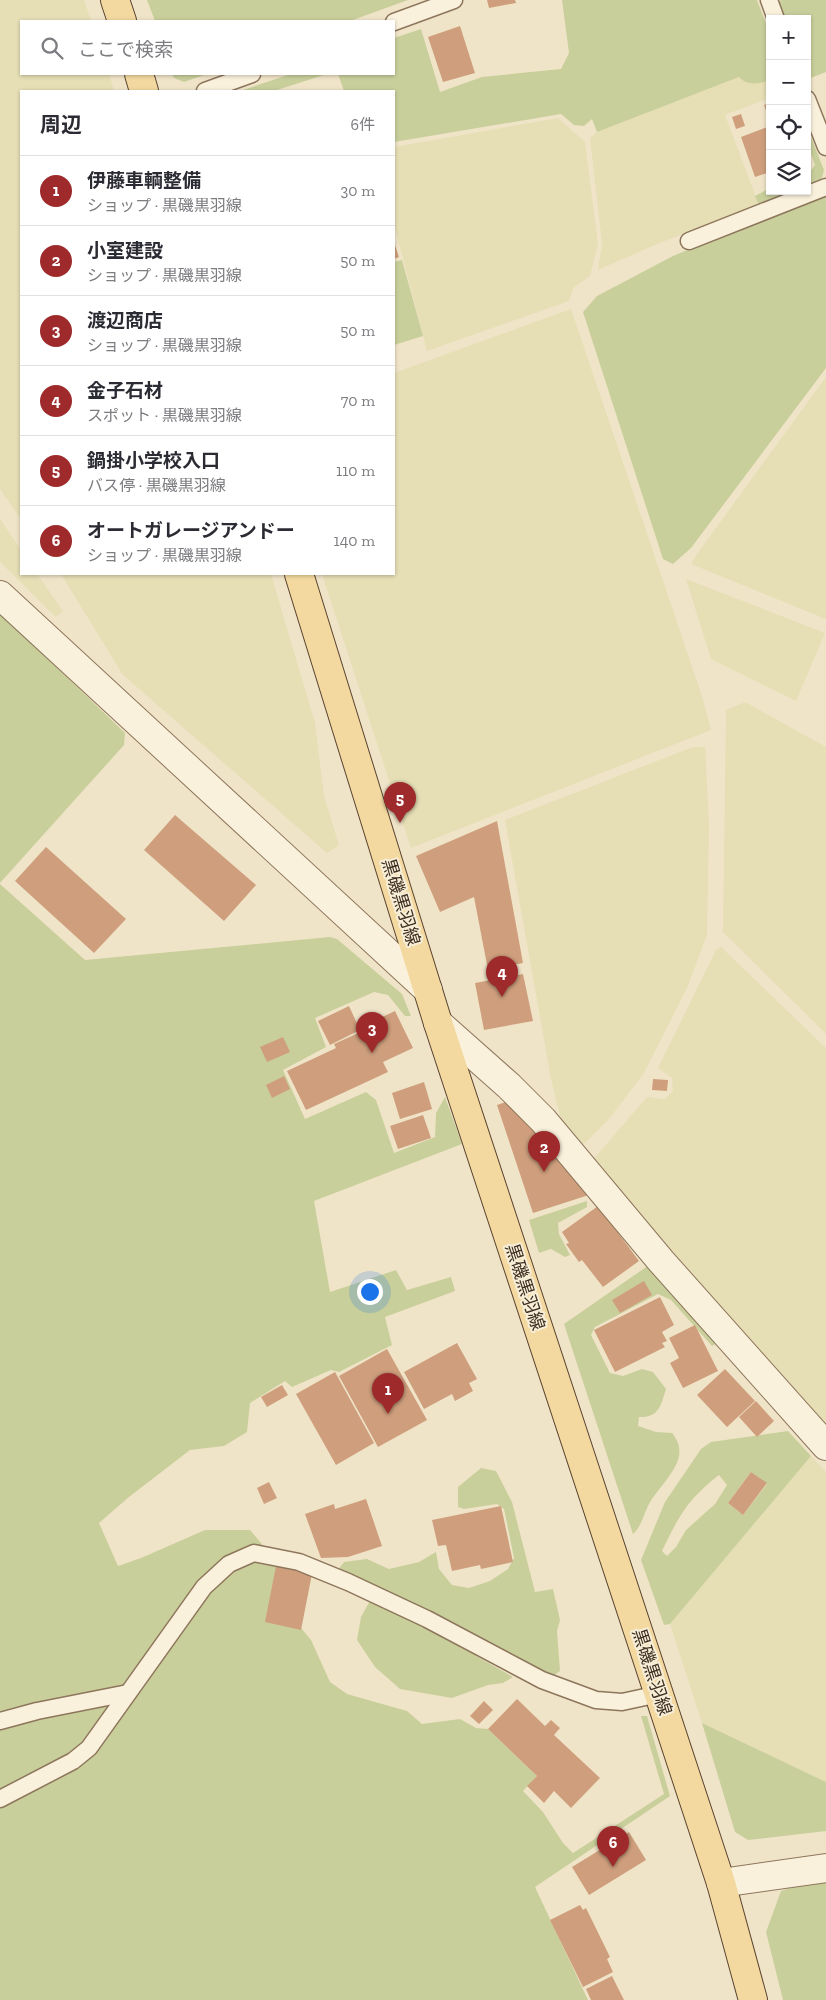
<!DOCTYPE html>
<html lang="ja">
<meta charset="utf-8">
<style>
body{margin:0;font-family:"Zilla Slab","Noto Sans JP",serif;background:#f7f7f7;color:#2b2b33}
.controls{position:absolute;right:15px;top:15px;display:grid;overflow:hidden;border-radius:0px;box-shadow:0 1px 4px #0004}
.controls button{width:45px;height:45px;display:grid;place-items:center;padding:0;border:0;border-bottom:1px solid #e1e1e2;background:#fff;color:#2b2b33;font:25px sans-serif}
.you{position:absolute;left:369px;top:1291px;width:18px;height:18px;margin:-12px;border:4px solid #fff;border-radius:50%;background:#1a73e8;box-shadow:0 0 0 8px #1a73e833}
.badge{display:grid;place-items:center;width:32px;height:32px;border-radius:50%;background:#9e2a2b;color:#fff;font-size:16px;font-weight:700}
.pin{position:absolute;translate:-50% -41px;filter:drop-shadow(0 1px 2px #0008)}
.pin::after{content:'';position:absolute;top:26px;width:18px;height:15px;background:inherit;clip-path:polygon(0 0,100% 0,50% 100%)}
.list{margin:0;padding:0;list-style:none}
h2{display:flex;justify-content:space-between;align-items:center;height:65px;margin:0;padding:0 20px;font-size:21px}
h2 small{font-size:16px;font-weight:400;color:#7c7c81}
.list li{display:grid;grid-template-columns:32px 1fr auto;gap:15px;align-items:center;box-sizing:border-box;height:70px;padding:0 20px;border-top:1px solid #e1e1e2}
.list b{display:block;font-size:19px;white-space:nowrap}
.list p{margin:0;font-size:16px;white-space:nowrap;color:#7c7c81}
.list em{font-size:16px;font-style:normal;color:#7c7c81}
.icon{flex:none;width:28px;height:28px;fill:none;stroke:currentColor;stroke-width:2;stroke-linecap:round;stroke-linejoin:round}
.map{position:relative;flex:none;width:826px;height:2000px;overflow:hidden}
.search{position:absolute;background:#fff;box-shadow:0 1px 4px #0004;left:20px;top:20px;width:375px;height:55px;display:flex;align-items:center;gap:12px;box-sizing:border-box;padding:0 18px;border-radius:0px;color:#7c7c81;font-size:19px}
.panel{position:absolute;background:#fff;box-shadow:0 1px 4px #0004;left:20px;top:90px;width:375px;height:485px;border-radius:0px}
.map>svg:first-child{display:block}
.farmland{fill:#e6deb5}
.green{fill:#c9cf9b;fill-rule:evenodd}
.building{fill:#cf9f7d}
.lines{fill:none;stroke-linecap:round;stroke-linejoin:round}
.service-casing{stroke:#8d765c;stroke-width:19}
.minor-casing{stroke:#8d765c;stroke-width:30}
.tertiary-casing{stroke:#8d765c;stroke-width:30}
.primary-casing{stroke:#5b4430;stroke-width:30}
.service{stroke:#faf1dc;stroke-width:16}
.minor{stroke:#faf1dc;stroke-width:28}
.tertiary{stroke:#faf1dc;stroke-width:28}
.primary{stroke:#f3d9a0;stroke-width:28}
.labels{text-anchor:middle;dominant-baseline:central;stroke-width:4;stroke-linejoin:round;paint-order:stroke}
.street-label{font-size:18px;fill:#3d2e20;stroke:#f7eed8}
</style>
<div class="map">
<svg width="826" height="2000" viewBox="0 0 826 2000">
<rect width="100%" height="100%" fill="#f0e4c8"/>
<g class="farmland">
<path d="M 0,0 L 84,0 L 91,21 L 21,21 L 21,74 L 109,74 L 114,91 L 21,91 L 21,519 L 0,489 Z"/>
<path d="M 770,65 L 770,98 L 725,115 L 759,205 L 657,244 L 598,270 L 602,243 L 590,138 L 597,132 Z"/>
<path d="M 558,118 L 585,142 L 598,244 L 590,276 L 573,288 L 569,301 L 427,351 L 394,224 L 394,147 Z"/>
<path d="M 571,309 L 702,696 L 711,730 L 411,848 L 322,574 L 394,574 L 394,373 Z"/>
<path d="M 826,377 L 826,619 L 691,564 L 697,554 Z"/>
<path d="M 0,519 L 21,550 L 21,574 L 37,574 L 63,611 L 56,617 L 0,562 Z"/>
<path d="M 61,574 L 271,574 L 315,723 L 324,796 L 339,845 L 327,853 L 123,675 Z"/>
<path d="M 686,579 L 825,633 L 796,701 L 711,659 Z"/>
<path d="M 745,702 L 826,747 L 826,1034 L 723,932 L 726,710 Z"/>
<path d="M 693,747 L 705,747 L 709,825 L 707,935 L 687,988 L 644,1073 L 609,1119 L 580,1148 L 571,1141 L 560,1116 L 551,1079 L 505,820 Z"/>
<path d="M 721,947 L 826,1048 L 826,1427 L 591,1162 L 647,1097 L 664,1099 L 673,1091 L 672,1078 L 658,1068 L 716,950 Z"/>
<path d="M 811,1456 L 826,1472 L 826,1782 L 702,1723 L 670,1624 Z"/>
</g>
<g class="green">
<path d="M 147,0 L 408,0 L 350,21 L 155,21 Z"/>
<path d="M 562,0 L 757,0 L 770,34 L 770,80 C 759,84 747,86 739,77 L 597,132 L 592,119 L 584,126 L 574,125 L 561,114 L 394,142 L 394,91 L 344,91 L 338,74 L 394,74 L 394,38 L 421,29 L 440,92 L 482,77 L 561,69 L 569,53 Z"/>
<path d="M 782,0 L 826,0 L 826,72 L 808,79 L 807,19 L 785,19 L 778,1 Z"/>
<path d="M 172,74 L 207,74 L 184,82 L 174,78 Z"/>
<path d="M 291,74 L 327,74 L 274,91 L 240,91 Z"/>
<path d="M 807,127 L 824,170 L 821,181 L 807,186 L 807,174 L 810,172 L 815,165 L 811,154 L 807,150 Z"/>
<path d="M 770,188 L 770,191 L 795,191 L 759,205 L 755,196 Z"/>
<path d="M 826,193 L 826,368 L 691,548 L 673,564 L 663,559 L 583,312 L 597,296 L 673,256 Z"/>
<path d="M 402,260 L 423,336 L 394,345 L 394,262 Z"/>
<path d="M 0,613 L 125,733 L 124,745 L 0,883 Z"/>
<path d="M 0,884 L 85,960 L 330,937 L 337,939 L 402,994 L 411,1016 L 405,1016 L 388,995 L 374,992 L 315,1018 L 326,1047 L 283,1070 L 305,1119 L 366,1092 L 376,1100 L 394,1153 L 435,1137 L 436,1113 L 445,1097 L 462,1144 L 314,1201 L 330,1292 L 396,1270 L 407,1290 L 451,1277 L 455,1291 L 385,1317 L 392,1345 L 339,1372 L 331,1370 L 292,1387 L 285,1381 L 250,1403 L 247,1432 L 224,1446 L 190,1450 L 129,1497 L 99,1523 L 118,1566 L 141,1558 L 205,1530 L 250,1530 L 267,1550 L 280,1575 L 287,1611 L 311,1640 L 330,1682 L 347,1694 L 407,1711 L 422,1724 L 460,1719 L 476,1728 L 488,1729 L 537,1776 L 523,1791 L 543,1812 L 563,1843 L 573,1853 L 664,1794 L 641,1716 L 647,1716 L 670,1796 L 535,1887 L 588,2000 L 0,2000 Z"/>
<path d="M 587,1201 L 587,1207 L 558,1223 L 559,1234 L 570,1255 L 565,1257 L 551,1249 L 539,1253 L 529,1220 Z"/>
<path d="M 649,1265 L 717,1343 L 712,1346 L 671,1300 L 658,1294 L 595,1327 L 591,1335 L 610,1373 L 623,1376 L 642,1369 L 653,1372 L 666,1389 C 661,1405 659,1418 639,1417 L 638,1426 L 656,1432 L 672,1433 C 694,1459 661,1482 649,1504 C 643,1515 642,1526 633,1534 L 564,1324 Z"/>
<path d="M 788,1431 L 811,1456 L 670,1624 L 664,1625 L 641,1560 L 665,1502 L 701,1449 L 711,1442 ZM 751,1472 L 767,1484 L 743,1515 L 728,1503 ZM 719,1475 L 727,1485 L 715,1504 L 686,1530 L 676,1547 L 667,1556 L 662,1551 C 679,1516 687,1500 719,1475 Z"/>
<path d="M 481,1468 L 496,1471 L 512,1502 L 535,1592 L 553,1589 L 560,1620 L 557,1631 L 560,1671 L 553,1676 L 470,1634 L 469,1648 L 476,1656 L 513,1677 L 503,1683 L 488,1685 L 452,1698 L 400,1689 L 375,1667 L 357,1640 L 361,1617 L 371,1599 L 337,1571 L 344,1562 L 367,1559 L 389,1569 L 419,1562 L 436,1552 L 439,1569 L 452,1585 L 469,1588 L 490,1581 L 508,1569 L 514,1558 L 504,1509 L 497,1504 L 464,1509 L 458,1507 L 458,1487 Z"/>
<path d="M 702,1723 L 826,1782 L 826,1831 L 748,1840 L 735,1832 Z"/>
<path d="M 826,1879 L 826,2000 L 783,2000 L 766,1932 L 781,1891 L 811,1881 Z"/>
</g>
<g class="building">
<path d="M 487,0 L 515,0 L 516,3 L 489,8 Z"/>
<path d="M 460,26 L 475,73 L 443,82 L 428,37 Z"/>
<path d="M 770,103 L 770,121 L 764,105 Z"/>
<path d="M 741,114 L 745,126 L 736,129 L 732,117 Z"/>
<path d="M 770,126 L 770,172 L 755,177 L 741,137 Z"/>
<path d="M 394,242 L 399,257 L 394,259 Z"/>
<path d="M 175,815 L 256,885 L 224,921 L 144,850 Z"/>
<path d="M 497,821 L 523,963 L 488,970 L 474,897 L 440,912 L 416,856 Z"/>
<path d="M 46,847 L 126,919 L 94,953 L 15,881 Z"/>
<path d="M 523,974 L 533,1021 L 484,1030 L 475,983 Z"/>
<path d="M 349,1006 L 360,1030 L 330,1045 L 318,1021 Z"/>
<path d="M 395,1011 L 413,1048 L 383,1062 L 388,1072 L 306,1110 L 287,1071 L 336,1048 L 334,1044 L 365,1030 L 363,1026 Z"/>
<path d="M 283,1037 L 290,1052 L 267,1062 L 260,1047 Z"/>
<path d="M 284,1076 L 290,1089 L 272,1098 L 266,1085 Z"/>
<path d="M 653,1079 L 668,1080 L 667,1091 L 652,1090 Z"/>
<path d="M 424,1082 L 432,1109 L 400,1119 L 392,1093 Z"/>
<path d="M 514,1099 L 595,1193 L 533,1213 L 497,1105 Z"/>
<path d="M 423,1115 L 431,1138 L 398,1149 L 390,1126 Z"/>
<path d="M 598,1206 L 639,1261 L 603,1287 L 582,1260 L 579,1262 L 566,1244 L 569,1243 L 562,1232 Z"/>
<path d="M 644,1281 L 652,1295 L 620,1313 L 612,1300 Z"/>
<path d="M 660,1297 L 674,1325 L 662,1332 L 667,1341 L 662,1343 L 665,1347 L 615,1372 L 594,1330 Z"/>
<path d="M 695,1325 L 718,1371 L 683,1388 L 670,1363 L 679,1358 L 669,1338 Z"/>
<path d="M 457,1343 L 477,1379 L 469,1383 L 473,1391 L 455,1401 L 452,1394 L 424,1409 L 404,1372 Z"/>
<path d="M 387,1349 L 427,1420 L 378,1447 L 339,1376 Z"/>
<path d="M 725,1369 L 755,1401 L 727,1427 L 697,1395 Z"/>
<path d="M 335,1372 L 374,1443 L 336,1465 L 296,1394 Z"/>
<path d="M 282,1385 L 288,1395 L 267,1407 L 261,1397 Z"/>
<path d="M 756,1401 L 774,1421 L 757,1437 L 739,1417 Z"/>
<path d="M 751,1472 L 767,1483 L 743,1515 L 728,1503 Z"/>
<path d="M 269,1482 L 277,1498 L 264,1504 L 257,1488 Z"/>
<path d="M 366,1499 L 382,1546 L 348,1557 L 321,1558 L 305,1514 L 334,1504 L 335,1509 Z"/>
<path d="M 501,1506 L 513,1562 L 481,1569 L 480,1565 L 452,1571 L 446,1545 L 438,1546 L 432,1520 Z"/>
<path d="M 276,1566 L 312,1574 L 301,1630 L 265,1622 Z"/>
<path d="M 517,1699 L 545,1726 L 551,1720 L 560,1728 L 554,1735 L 600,1778 L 571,1808 L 554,1791 L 544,1803 L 527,1786 L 537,1776 L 488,1729 Z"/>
<path d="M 484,1701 L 493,1710 L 479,1724 L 470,1716 Z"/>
<path d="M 629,1832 L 646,1860 L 589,1895 L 572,1867 Z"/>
<path d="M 580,1905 L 583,1910 L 586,1908 L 610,1957 L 607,1959 L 613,1972 L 583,1987 L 550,1920 Z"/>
<path d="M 612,1976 L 624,2000 L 591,2000 L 586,1989 Z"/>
</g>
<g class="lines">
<g class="service-casing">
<g id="service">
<path d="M 769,0 L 776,19"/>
<path d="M 394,22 L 454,0"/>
<path d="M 205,91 L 252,74"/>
<path d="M 807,99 L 826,147"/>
<path d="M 689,241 L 826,187"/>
<path d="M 0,1721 L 37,1711 L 128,1693"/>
<path d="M 0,1799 L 73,1761 L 89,1748 L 204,1587 L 229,1564 L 254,1553 L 299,1562 L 348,1582 L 427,1619 L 542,1680 L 596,1700 L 622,1702 L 659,1694"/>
</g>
</g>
<g class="minor-casing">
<path id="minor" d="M 438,1023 L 509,1086 L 543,1120 L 661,1261 L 826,1446"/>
</g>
<g class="tertiary-casing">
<g id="tertiary">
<path d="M 0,595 L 428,990"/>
<path d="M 721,1883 L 826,1868"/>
</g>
</g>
<g class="primary-casing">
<g id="primary">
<path d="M 115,0 L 122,21"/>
<path d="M 139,74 L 144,91"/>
<path d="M 299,574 L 438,1023 L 721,1883 L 753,2000"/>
</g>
</g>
<use href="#service" class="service"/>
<use href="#minor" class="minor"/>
<use href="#tertiary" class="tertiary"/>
<use href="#primary" class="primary"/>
</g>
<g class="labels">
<g class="street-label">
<text transform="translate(401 902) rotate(73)">黒磯黒羽線</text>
<text transform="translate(525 1287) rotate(72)">黒磯黒羽線</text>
<text transform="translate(652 1672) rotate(72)">黒磯黒羽線</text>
</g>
</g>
</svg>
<div class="controls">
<button>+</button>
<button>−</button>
<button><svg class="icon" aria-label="locate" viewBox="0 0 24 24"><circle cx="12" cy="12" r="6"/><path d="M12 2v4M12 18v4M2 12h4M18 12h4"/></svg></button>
<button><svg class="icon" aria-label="layers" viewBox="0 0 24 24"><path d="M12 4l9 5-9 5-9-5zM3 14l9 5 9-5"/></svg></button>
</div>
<div class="you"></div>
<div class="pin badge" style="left:388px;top:1414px">1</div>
<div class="pin badge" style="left:544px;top:1172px">2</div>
<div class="pin badge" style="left:372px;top:1053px">3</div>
<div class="pin badge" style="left:502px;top:997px">4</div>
<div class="pin badge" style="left:400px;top:823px">5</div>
<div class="pin badge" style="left:613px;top:1867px">6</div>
<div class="search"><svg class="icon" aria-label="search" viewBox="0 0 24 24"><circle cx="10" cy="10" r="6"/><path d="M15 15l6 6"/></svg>ここで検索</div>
<section class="panel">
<h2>周辺<small>6件</small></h2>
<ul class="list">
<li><span class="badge">1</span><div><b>伊藤車輌整備</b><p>ショップ · 黒磯黒羽線</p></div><em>30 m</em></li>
<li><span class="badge">2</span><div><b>小室建設</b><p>ショップ · 黒磯黒羽線</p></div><em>50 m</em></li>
<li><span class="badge">3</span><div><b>渡辺商店</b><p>ショップ · 黒磯黒羽線</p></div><em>50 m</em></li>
<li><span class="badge">4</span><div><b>金子石材</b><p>スポット · 黒磯黒羽線</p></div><em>70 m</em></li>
<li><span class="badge">5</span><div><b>鍋掛小学校入口</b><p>バス停 · 黒磯黒羽線</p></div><em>110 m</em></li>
<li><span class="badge">6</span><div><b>オートガレージアンドー</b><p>ショップ · 黒磯黒羽線</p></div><em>140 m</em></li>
</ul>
</section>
</div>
